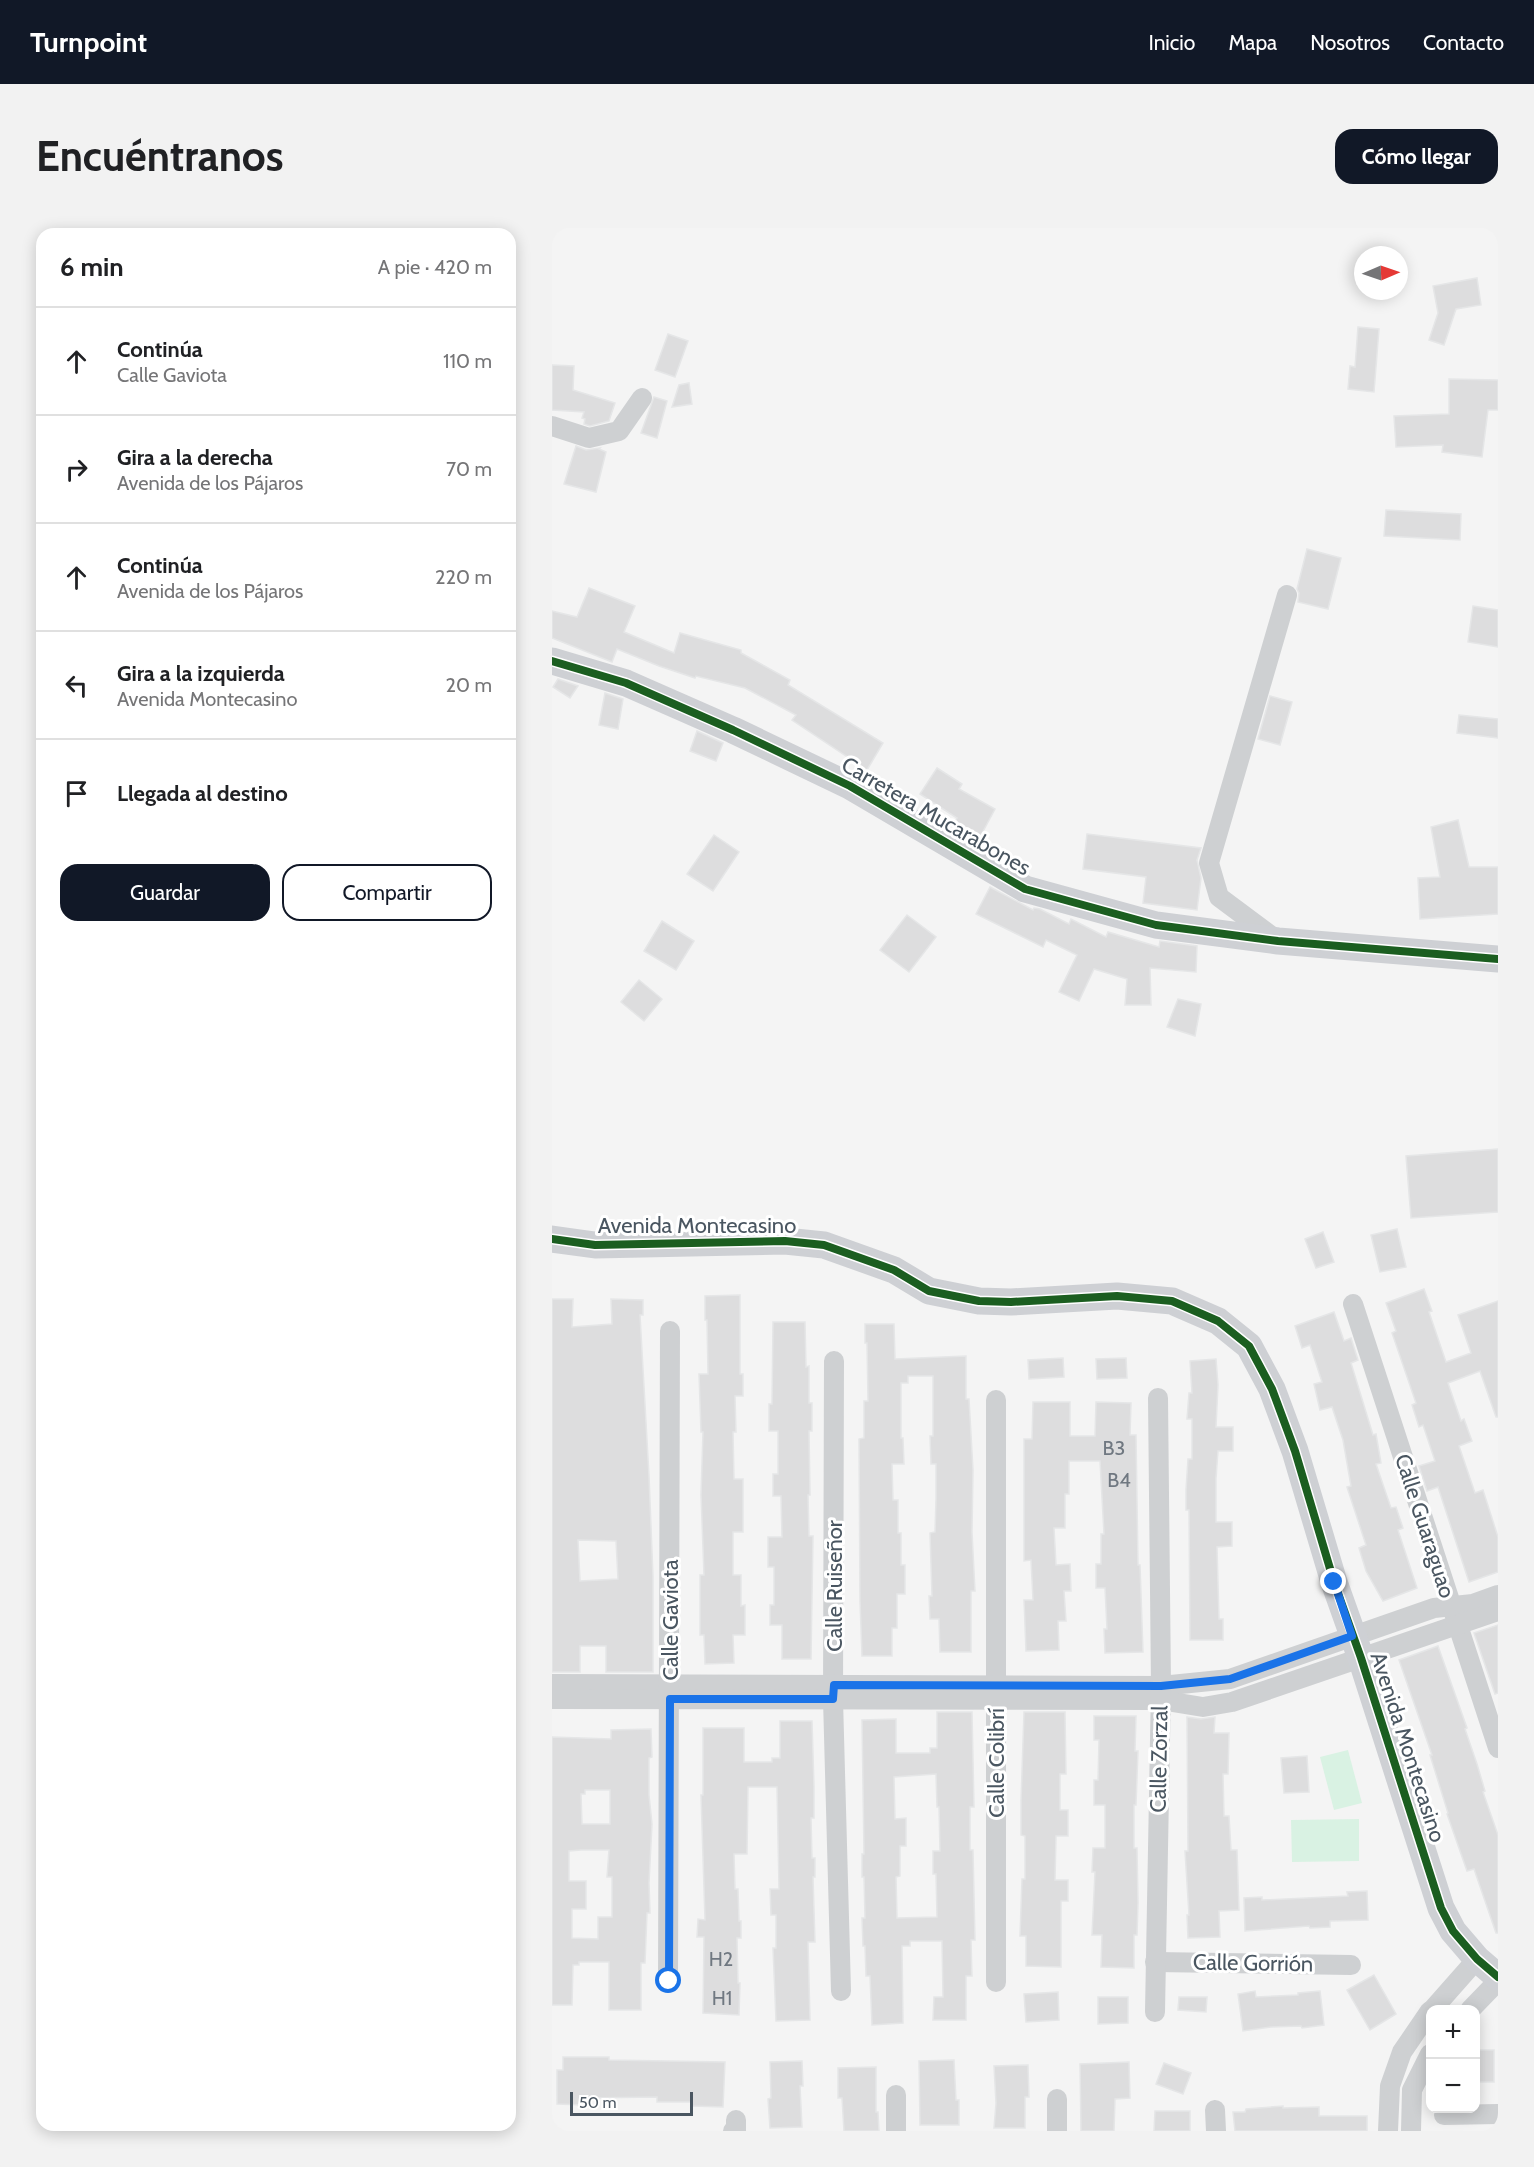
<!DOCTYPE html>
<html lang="es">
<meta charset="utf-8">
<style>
body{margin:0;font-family:Cabin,sans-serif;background:#f2f2f2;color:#202124}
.controls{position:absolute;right:18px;bottom:18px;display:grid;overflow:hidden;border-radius:12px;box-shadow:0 3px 15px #0003}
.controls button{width:54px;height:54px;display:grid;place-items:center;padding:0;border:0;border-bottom:2px solid #e0e0e0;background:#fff;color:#202124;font:30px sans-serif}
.compass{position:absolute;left:802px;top:18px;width:54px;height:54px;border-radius:50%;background:#fff;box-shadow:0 3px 15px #0003;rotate:88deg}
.scale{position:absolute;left:18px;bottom:15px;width:123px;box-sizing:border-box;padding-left:6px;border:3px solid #4a5661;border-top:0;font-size:16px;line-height:21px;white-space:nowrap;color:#4a5661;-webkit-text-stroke:4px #fff;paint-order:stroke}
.stop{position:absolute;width:18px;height:18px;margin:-14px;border:4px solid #1a73e8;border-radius:50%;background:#fff}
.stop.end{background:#1a73e8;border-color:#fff;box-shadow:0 2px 6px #0008}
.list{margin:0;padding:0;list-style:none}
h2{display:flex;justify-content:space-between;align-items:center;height:78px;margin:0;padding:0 24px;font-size:26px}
h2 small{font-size:20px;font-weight:400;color:#757577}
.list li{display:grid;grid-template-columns:39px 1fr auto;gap:18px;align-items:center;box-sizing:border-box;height:108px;padding:0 24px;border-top:2px solid #e0e0e0}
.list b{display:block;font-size:22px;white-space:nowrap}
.list p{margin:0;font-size:20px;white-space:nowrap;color:#757577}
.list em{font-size:20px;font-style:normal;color:#757577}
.actions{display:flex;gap:12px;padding:18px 24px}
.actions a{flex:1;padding:14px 0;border:2px solid #111827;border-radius:18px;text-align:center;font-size:21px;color:#111827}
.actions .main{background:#111827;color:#fff}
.icon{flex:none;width:33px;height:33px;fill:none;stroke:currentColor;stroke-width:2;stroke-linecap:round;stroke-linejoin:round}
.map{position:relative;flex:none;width:946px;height:1903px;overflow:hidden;border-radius:18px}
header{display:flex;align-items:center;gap:36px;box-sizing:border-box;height:84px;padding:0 30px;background:#111827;color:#fff}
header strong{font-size:28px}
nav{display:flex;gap:33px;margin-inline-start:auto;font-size:21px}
.intro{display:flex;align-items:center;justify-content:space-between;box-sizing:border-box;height:144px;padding:0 36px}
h1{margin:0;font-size:42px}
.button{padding:15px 27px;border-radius:18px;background:#111827;color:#fff;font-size:21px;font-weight:700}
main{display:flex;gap:36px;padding:0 36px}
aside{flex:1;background:#fff;border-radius:18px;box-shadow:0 3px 15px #0003}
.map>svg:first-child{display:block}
.green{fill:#d9f2e3}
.building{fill:#ddddde;stroke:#e5e6e7;stroke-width:1.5;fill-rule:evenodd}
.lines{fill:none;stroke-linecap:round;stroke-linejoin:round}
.street{stroke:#ced0d2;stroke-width:20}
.secondary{stroke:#ced0d4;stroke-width:27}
.cycleway-casing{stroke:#fff;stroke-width:11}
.cycleway{stroke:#1b5e20;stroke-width:8}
.route{stroke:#1a73e8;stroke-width:8}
.labels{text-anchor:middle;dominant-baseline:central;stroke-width:6;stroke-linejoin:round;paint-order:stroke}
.number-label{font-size:20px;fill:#707881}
.street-label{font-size:22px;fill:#4a5661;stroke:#fff}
</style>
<header>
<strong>Turnpoint</strong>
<nav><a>Inicio</a><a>Mapa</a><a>Nosotros</a><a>Contacto</a></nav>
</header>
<div class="intro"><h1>Encuéntranos</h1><a class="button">Cómo llegar</a></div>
<main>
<aside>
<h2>6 min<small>A pie · 420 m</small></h2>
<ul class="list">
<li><svg class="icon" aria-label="ahead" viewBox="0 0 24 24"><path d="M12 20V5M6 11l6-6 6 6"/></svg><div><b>Continúa</b><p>Calle Gaviota</p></div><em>110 m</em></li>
<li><svg class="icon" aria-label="right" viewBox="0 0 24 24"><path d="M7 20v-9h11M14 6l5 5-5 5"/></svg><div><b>Gira a la derecha</b><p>Avenida de los Pájaros</p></div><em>70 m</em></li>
<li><svg class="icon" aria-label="ahead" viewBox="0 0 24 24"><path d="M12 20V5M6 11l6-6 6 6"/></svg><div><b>Continúa</b><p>Avenida de los Pájaros</p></div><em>220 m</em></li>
<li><svg class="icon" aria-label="left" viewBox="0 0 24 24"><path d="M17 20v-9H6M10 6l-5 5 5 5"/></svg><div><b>Gira a la izquierda</b><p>Avenida Montecasino</p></div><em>20 m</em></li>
<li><svg class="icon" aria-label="arrive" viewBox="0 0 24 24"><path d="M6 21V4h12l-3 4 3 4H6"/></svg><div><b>Llegada al destino</b></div></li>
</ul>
<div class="actions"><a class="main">Guardar</a><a>Compartir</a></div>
</aside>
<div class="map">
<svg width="946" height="1903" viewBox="0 0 946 1903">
<rect width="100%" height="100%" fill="#f4f4f4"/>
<g class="green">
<path d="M 796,1522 L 810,1575 L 782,1582 L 768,1529 Z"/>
<path d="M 807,1591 L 807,1633 L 740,1634 L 739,1592 Z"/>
</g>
<g class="building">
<path d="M 925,50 L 929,77 L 904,81 L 892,117 L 877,112 L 886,85 L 881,58 Z"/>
<path d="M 806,99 L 827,101 L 822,164 L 796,161 L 798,138 L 803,139 Z"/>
<path d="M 116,106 L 136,113 L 123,149 L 103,142 Z"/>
<path d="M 0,137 L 22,138 L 21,162 L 63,175 L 57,193 L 38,198 L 32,196 L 33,191 L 30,190 L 32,184 L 0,182 Z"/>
<path d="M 897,151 L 946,152 L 946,182 L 936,182 L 930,229 L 890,224 L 891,217 L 844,219 L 842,188 L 897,186 Z"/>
<path d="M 137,155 L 140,176 L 120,179 L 127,157 Z"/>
<path d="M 102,169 L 115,173 L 105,210 L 89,205 Z"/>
<path d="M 24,218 L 34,222 L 48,220 L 47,221 L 54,224 L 44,264 L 12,256 Z"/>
<path d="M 834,282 L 909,286 L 908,312 L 832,308 Z"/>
<path d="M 755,321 L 789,330 L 776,381 L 746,374 L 747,365 L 745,361 Z"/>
<path d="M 37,360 L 83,378 L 72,404 L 122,425 L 128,405 L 189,422 L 189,425 L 238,452 L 236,457 L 331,515 L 315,542 L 240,492 L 244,487 L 193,460 L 144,448 L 143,450 L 107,438 L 65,421 L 60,434 L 0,410 L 0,383 L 25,389 Z"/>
<path d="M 921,378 L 946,382 L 946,419 L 916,414 Z"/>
<path d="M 6,451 L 26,458 L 18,470 L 1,459 Z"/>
<path d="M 53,465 L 71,471 L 66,501 L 47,497 Z"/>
<path d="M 718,468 L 740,474 L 728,517 L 706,511 Z"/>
<path d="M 907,487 L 946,491 L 946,510 L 905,505 Z"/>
<path d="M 145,503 L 171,515 L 164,533 L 138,523 Z"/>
<path d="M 385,540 L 410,556 L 407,561 L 443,581 L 428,609 L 402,595 L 405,590 L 368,566 Z"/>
<path d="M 906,592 L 917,639 L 946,639 L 946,686 L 868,691 L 866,650 L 888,649 L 879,599 Z"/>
<path d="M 535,606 L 649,620 L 645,632 L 649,650 L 645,682 L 591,675 L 594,649 L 531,641 Z"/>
<path d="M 162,607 L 187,624 L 161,663 L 135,646 Z"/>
<path d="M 438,659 L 481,682 L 482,680 L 488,681 L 517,696 L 519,691 L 554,709 L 556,704 L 607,719 L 608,713 L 645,718 L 644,744 L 598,740 L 599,777 L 573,777 L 575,751 L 542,741 L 527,773 L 507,764 L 525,727 L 494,712 L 491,719 L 424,686 Z"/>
<path d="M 355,687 L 384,709 L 357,744 L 328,722 Z"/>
<path d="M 110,693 L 142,713 L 124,742 L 92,723 Z"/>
<path d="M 87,752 L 110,771 L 92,793 L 69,774 Z"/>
<path d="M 626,771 L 649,776 L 643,808 L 615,799 Z"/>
<path d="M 946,921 L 946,984 L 859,990 L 854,928 Z"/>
<path d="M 845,1001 L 854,1039 L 828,1044 L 819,1007 Z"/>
<path d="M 771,1004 L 782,1034 L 764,1040 L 753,1011 Z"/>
<path d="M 872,1061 L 880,1083 L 877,1084 L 894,1134 L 919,1125 L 906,1087 L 946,1073 L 946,1189 L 944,1189 L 928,1143 L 896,1155 L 909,1193 L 912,1191 L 920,1213 L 907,1218 L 923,1265 L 931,1262 L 946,1309 L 946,1344 L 917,1354 L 886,1259 L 875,1263 L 867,1238 L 883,1233 L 871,1197 L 867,1199 L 860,1177 L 864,1175 L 840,1105 L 844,1103 L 834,1075 Z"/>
<path d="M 188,1067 L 188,1146 L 191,1146 L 191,1168 L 183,1168 L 184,1204 L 181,1204 L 182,1251 L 191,1251 L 191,1304 L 181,1304 L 181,1347 L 189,1347 L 189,1378 L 193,1377 L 193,1407 L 181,1407 L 182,1435 L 153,1436 L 152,1407 L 148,1407 L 148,1347 L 152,1347 L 149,1267 L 151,1204 L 149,1204 L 147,1146 L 156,1146 L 155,1092 L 153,1092 L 153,1068 Z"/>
<path d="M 0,1071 L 21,1071 L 20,1099 L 60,1096 L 59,1071 L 91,1072 L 91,1087 L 88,1087 L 97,1248 L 101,1349 L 101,1444 L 54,1444 L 54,1418 L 28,1418 L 28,1444 L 0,1444 ZM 26,1312 L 64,1313 L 66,1351 L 28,1353 Z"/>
<path d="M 782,1084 L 792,1113 L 799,1110 L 806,1132 L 799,1135 L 821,1207 L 824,1206 L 829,1235 L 824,1236 L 839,1280 L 844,1279 L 851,1300 L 846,1302 L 865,1360 L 831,1373 L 814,1343 L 807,1320 L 814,1317 L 795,1259 L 799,1258 L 791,1212 L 780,1179 L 768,1182 L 762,1156 L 770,1154 L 758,1117 L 750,1120 L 743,1098 Z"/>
<path d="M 221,1094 L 253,1094 L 254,1139 L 257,1138 L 257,1175 L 260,1175 L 260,1203 L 257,1203 L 258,1267 L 256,1267 L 257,1308 L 261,1308 L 259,1431 L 230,1431 L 230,1397 L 218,1397 L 218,1377 L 222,1377 L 222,1339 L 216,1339 L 216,1309 L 230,1309 L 229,1268 L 221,1268 L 221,1246 L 226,1246 L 226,1203 L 217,1203 L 217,1176 L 220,1176 Z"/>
<path d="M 313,1096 L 342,1096 L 343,1131 L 414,1128 L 414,1171 L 417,1171 L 421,1242 L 420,1304 L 423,1363 L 419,1363 L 419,1424 L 388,1424 L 387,1391 L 378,1391 L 377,1368 L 380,1368 L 378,1305 L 383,1304 L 384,1271 L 384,1236 L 379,1236 L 378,1208 L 381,1208 L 381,1148 L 356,1148 L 356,1155 L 349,1155 L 349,1210 L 351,1210 L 352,1236 L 340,1236 L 341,1272 L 346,1272 L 346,1305 L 349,1305 L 349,1337 L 353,1337 L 353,1366 L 345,1366 L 345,1400 L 340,1400 L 340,1428 L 310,1428 L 308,1373 L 307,1211 L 312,1210 L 312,1173 L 316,1173 L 315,1115 L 313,1115 Z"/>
<path d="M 511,1130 L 512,1149 L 477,1151 L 476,1132 Z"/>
<path d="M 574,1130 L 575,1150 L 545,1151 L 544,1131 Z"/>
<path d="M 664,1131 L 666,1157 L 664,1199 L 681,1199 L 681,1223 L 666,1223 L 664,1250 L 664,1294 L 680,1294 L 680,1318 L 665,1319 L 667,1391 L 671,1391 L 671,1412 L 638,1412 L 637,1282 L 634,1282 L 634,1262 L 636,1231 L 640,1231 L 640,1191 L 635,1191 L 637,1165 L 640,1165 L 638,1133 Z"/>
<path d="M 481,1174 L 518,1174 L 518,1208 L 543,1208 L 544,1174 L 579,1175 L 578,1207 L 584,1207 L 586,1337 L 588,1337 L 591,1424 L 553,1425 L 552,1401 L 555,1401 L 553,1360 L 544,1360 L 544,1336 L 549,1336 L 549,1306 L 552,1306 L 548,1233 L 517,1233 L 517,1266 L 513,1266 L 513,1300 L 502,1300 L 504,1337 L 518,1336 L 519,1363 L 512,1363 L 514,1393 L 506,1393 L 507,1422 L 474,1423 L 472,1372 L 481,1372 L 479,1332 L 472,1333 L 472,1211 L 480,1211 Z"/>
<path d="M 946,1397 L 946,1465 L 943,1466 L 922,1405 Z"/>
<path d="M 886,1418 L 915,1500 L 913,1501 L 925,1536 L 933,1563 L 931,1564 L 946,1607 L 946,1705 L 944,1705 L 922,1641 L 915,1643 L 895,1586 L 896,1585 L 878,1527 L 880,1527 L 847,1432 Z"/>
<path d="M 385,1484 L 420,1484 L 422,1579 L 418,1579 L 418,1622 L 421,1622 L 423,1712 L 419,1712 L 420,1748 L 414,1748 L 414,1792 L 381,1792 L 382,1769 L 391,1769 L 390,1713 L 358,1713 L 358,1718 L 350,1718 L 351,1795 L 320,1797 L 318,1748 L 314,1748 L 313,1718 L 311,1718 L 310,1690 L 313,1690 L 312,1649 L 310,1649 L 310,1626 L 312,1626 L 310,1492 L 344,1491 L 344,1525 L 378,1525 L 378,1520 L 385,1520 ZM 384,1546 L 385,1579 L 387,1579 L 388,1623 L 381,1623 L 381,1646 L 384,1646 L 385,1689 L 345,1690 L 344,1649 L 348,1648 L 348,1618 L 354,1618 L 354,1590 L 343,1591 L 342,1549 Z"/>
<path d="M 472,1484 L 513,1484 L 514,1546 L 508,1546 L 508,1582 L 516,1582 L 516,1608 L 504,1608 L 503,1652 L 516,1652 L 516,1673 L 509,1673 L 509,1739 L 474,1738 L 474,1708 L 468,1708 L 470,1651 L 473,1651 L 473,1608 L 469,1607 L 469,1573 Z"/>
<path d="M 542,1488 L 584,1488 L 583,1523 L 586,1523 L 584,1577 L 582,1577 L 582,1620 L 585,1620 L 586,1675 L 585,1707 L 582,1707 L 582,1740 L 549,1739 L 550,1707 L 540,1707 L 543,1644 L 540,1644 L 541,1620 L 553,1620 L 553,1577 L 542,1577 L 542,1552 L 546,1552 L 547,1512 L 542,1512 Z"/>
<path d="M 635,1489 L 649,1491 L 663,1489 L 662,1505 L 677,1505 L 676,1546 L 671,1546 L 672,1588 L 677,1588 L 679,1622 L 685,1622 L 687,1682 L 667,1683 L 668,1709 L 636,1710 L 635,1687 L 637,1687 L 633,1623 L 636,1623 Z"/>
<path d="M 228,1493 L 260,1493 L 262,1559 L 262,1590 L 259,1590 L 260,1630 L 263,1630 L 263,1649 L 261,1649 L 263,1714 L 256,1714 L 258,1792 L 224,1793 L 221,1720 L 224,1720 L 224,1687 L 219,1687 L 218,1661 L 227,1661 L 225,1559 L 196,1559 L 195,1626 L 182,1626 L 183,1661 L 186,1661 L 187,1693 L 189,1693 L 189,1710 L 185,1710 L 186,1755 L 188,1755 L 187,1787 L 151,1785 L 152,1709 L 145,1709 L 146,1691 L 153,1692 L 149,1567 L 151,1567 L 151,1500 L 192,1500 L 192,1534 L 220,1534 L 220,1530 L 228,1530 Z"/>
<path d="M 99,1501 L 100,1529 L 97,1530 L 97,1567 L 100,1596 L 97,1655 L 98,1685 L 95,1685 L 93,1735 L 89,1735 L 89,1782 L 57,1782 L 57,1734 L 27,1734 L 27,1737 L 21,1737 L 20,1777 L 0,1777 L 0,1509 L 59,1511 L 59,1502 ZM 33,1562 L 58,1562 L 58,1596 L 30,1596 L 29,1566 L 33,1566 ZM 29,1622 L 57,1622 L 55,1649 L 60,1649 L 60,1689 L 46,1689 L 46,1711 L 20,1710 L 20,1681 L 34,1681 L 34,1653 L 17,1653 L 17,1623 Z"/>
<path d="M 755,1528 L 757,1564 L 732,1565 L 729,1530 Z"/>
<path d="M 815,1663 L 816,1692 L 778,1693 L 778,1699 L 758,1700 L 757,1698 L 693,1703 L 692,1670 L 710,1669 L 710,1672 L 796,1668 L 795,1664 Z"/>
<path d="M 822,1747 L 844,1786 L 818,1802 L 795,1762 Z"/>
<path d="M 703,1763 L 704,1769 L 746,1767 L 746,1765 L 768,1763 L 772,1797 L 750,1800 L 749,1798 L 719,1799 L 691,1803 L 686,1766 Z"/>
<path d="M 506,1764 L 507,1792 L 474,1794 L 472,1766 Z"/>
<path d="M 546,1769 L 576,1769 L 576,1795 L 546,1796 Z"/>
<path d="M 627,1769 L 655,1769 L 654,1784 L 626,1782 Z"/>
<rect x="924" y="1822" width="18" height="32"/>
<path d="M 11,1829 L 57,1829 L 57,1832 L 173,1834 L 171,1879 L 140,1878 L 140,1874 L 105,1874 L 105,1869 L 32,1870 L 32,1877 L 5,1876 L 5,1842 L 11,1842 Z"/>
<path d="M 402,1832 L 404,1872 L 407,1872 L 407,1897 L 368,1897 L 367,1833 Z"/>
<path d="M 250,1833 L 251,1858 L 248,1858 L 250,1899 L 218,1900 L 216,1871 L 219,1870 L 218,1834 Z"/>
<path d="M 577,1834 L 578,1870 L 563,1871 L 562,1903 L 529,1903 L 528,1836 Z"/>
<path d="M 612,1835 L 639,1845 L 631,1866 L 604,1856 Z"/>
<path d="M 476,1837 L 477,1869 L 473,1869 L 473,1900 L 442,1900 L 444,1875 L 442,1838 Z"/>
<path d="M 324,1839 L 324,1884 L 326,1884 L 327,1903 L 292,1903 L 290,1870 L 286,1870 L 286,1840 Z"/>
<path d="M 731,1878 L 731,1880 L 767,1879 L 767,1888 L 815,1888 L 815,1903 L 683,1903 L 681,1884 L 693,1884 L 694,1881 Z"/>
<path d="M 603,1883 L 638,1883 L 638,1903 L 602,1903 Z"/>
</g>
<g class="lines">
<g class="street">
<path d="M 0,198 L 37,210 L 67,203 L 90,170"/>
<path d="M 726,713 L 667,669 L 657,635 L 735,367"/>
<path d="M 801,1076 L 946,1520"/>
<path d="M 282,1133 L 281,1471 L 289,1763"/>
<path d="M 444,1172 L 444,1754"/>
<path d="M 0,1456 L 609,1458 L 678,1451 L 882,1380 L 921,1376 L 946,1367"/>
<path d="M 0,1471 L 608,1472 L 651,1479 L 680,1474 L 946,1383"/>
<path d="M 603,1734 L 799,1737"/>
<path d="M 116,1753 L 118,1103"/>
<path d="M 880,1782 L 925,1731"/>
<path d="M 918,1782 L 946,1753"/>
<path d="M 603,1784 L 609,1458 L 606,1170"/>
<path d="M 344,1867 L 344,1903"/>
<path d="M 505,1871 L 505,1903"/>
<path d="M 663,1882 L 664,1903"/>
<path d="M 892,1887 L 946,1886"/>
<path d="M 181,1903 L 184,1903 L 184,1892"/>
<path d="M 836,1903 L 838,1858 L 850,1824 L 878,1783"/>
<path d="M 859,1903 L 860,1862 L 878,1826"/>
</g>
<g class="secondary">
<path d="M 0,433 L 74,455 L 181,502 L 298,558 L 473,661 L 604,697 L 726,713 L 946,731"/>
<path d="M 0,1011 L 43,1017 L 233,1013 L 272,1017 L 342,1042 L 377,1063 L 427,1073 L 459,1074 L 565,1068 L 620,1073 L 666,1093 L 697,1118 L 720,1161 L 743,1223 L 782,1354 L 809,1430 L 889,1680 L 901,1703 L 925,1731 L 946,1749"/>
</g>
<g class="cycleway-casing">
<g id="cycleway">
<path d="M 0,433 L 74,455 L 181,502 L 298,558 L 473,661 L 604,697 L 726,713 L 946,731"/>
<path d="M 0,1011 L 43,1017 L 233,1013 L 272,1017 L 342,1042 L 377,1063 L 427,1073 L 459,1074 L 565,1068 L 620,1073 L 666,1093 L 697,1118 L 720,1161 L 743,1223 L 782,1354 L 809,1430 L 889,1680 L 901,1703 L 925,1731 L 946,1749"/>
</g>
</g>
<use href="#cycleway" class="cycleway"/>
</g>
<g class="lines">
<path class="route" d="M 117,1753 L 118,1471 L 281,1471 L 282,1457 L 609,1458 L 678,1451 L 800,1408 L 782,1354"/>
</g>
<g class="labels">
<g class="number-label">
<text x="562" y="1220">B3</text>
<text x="567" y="1252">B4</text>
<text x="169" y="1731">H2</text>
<text x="170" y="1770">H1</text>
</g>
<g class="street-label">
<text transform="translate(384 588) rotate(30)">Carretera Mucarabones</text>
<text x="145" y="997">Avenida Montecasino</text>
<text transform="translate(873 1298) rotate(72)">Calle Guaraguao</text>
<text transform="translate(282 1358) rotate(-90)">Calle Ruiseñor</text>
<text transform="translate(118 1392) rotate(-90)">Calle Gaviota</text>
<text transform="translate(856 1519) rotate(72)">Avenida Montecasino</text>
<text transform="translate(607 1531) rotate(-89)">Calle Zorzal</text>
<text transform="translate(444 1535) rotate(-90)">Calle Colibrí</text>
<text transform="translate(701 1735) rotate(1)">Calle Gorrión</text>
</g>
</g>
</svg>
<div class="controls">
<button>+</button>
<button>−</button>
</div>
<svg class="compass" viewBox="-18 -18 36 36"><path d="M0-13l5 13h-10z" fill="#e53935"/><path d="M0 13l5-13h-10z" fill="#757577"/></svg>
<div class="scale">50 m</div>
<div class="stop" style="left:117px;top:1753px"></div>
<div class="stop end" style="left:782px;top:1354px"></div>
</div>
</main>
